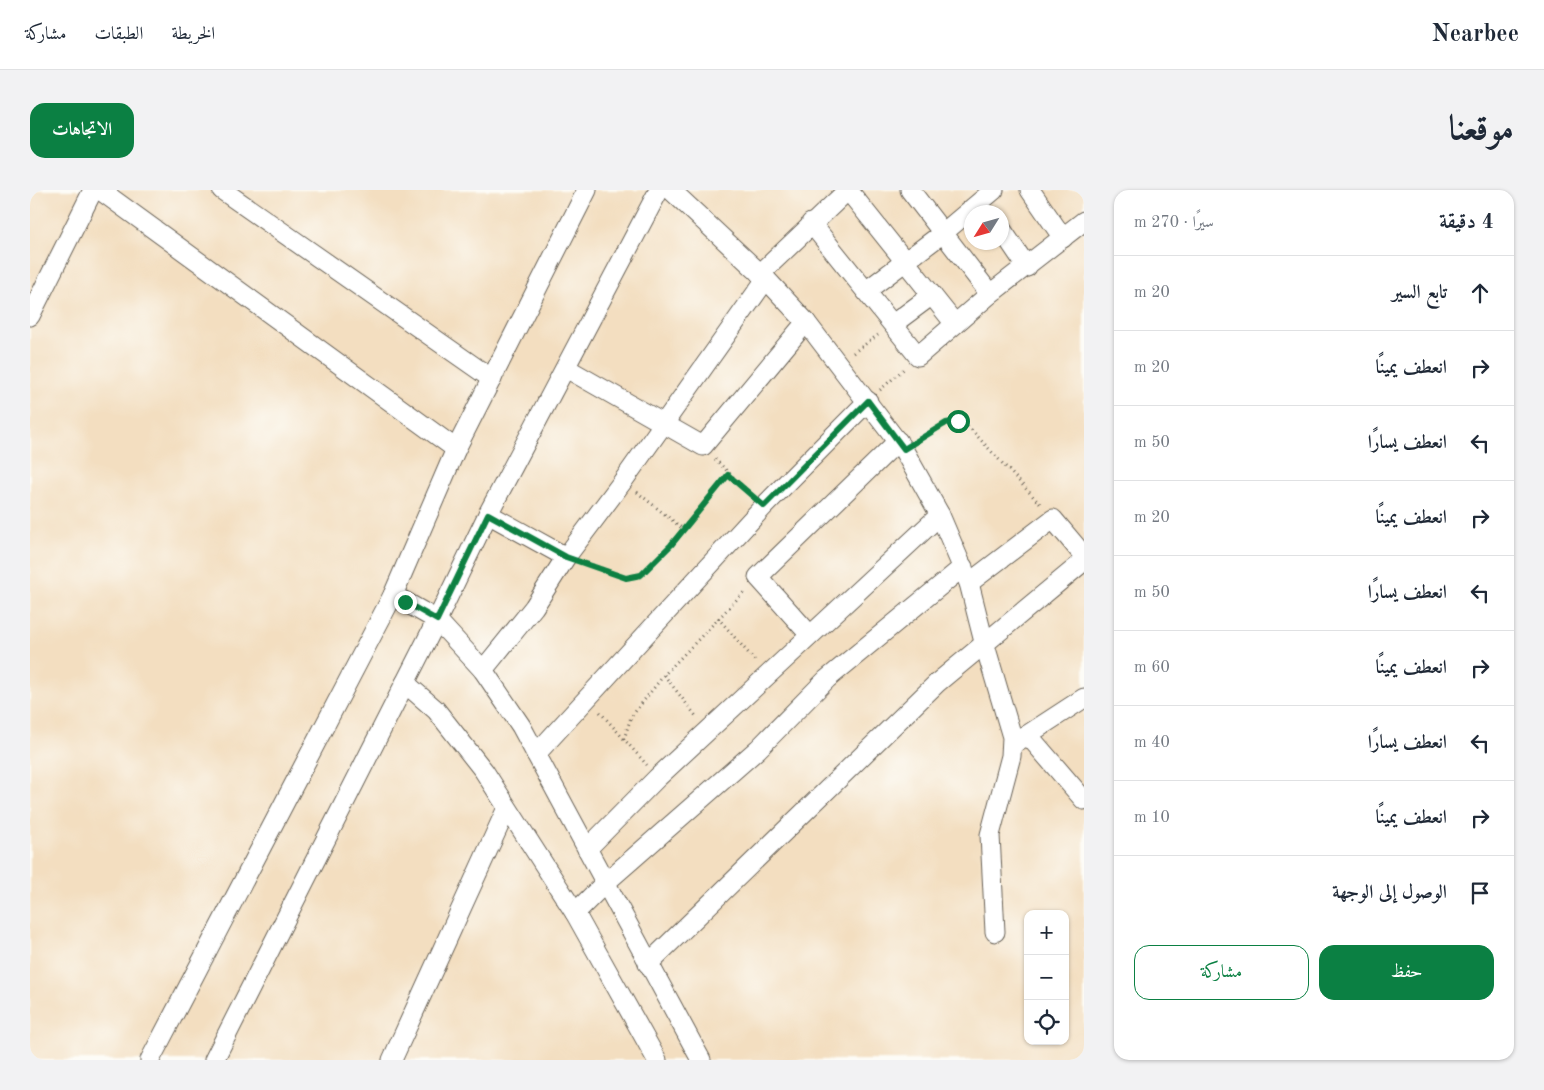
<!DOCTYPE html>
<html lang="ar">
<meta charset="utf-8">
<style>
body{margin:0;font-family:"Old Standard TT",Amiri,serif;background:#f2f2f3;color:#1f2937;direction:rtl}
.controls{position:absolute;right:15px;bottom:15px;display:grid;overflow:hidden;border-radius:10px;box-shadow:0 1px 4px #0004}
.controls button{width:45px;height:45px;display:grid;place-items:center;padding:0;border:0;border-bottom:1px solid #e0e1e3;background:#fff;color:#1f2937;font:25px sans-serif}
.compass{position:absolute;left:934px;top:15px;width:45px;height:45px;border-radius:50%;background:#fff;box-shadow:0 1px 4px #0004;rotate:233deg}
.stop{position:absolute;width:15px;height:15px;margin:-11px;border:4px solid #0b8043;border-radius:50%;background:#fff}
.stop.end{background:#0b8043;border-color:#fff;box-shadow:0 1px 5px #0008}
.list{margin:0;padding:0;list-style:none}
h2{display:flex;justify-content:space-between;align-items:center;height:65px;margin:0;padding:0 20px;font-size:21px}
h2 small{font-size:16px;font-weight:400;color:#747a83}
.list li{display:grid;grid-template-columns:32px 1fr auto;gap:15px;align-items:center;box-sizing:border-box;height:75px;padding:0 20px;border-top:1px solid #e0e1e3}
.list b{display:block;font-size:19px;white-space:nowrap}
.list em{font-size:16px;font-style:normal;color:#747a83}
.actions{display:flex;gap:10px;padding:15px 20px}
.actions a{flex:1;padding:11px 0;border:1px solid #0b8043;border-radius:15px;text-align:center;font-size:18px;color:#0b8043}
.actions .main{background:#0b8043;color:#fff}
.icon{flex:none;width:28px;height:28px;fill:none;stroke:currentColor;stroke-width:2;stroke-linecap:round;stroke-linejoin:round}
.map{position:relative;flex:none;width:1054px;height:870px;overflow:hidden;direction:ltr;border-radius:15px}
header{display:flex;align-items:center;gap:30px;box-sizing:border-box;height:70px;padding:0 25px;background:#fff;border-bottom:1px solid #e0e1e3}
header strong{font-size:24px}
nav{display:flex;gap:28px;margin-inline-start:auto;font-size:18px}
.intro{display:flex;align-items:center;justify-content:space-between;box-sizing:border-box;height:120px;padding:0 30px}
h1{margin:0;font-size:35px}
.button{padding:12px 22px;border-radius:15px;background:#0b8043;color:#fff;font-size:18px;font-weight:700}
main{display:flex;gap:30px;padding:0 30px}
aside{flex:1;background:#fff;border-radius:15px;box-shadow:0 1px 4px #0004}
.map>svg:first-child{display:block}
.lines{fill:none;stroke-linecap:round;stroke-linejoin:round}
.minor-casing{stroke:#676055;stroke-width:21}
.path{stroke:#676055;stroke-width:3;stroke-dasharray:1 4;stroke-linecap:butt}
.minor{stroke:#fff;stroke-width:19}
.route{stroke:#0b8043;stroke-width:6}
</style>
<header>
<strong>Nearbee</strong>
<nav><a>الخريطة</a><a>الطبقات</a><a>مشاركة</a></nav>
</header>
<div class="intro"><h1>موقعنا</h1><a class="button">الاتجاهات</a></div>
<main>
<aside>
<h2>4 دقيقة<small>سيرًا · 270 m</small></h2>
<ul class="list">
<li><svg class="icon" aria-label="ahead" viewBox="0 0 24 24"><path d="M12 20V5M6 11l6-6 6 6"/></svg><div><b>تابع السير</b></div><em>20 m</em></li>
<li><svg class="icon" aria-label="right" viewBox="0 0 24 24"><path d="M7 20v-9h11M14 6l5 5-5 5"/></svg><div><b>انعطف يمينًا</b></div><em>20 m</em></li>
<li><svg class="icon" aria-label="left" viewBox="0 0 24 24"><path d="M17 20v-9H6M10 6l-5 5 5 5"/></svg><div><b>انعطف يسارًا</b></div><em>50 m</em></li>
<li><svg class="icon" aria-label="right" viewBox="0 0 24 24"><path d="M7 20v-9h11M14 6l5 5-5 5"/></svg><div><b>انعطف يمينًا</b></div><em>20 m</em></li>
<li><svg class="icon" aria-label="left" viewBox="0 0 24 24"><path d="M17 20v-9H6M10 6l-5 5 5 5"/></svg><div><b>انعطف يسارًا</b></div><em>50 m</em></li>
<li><svg class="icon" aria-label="right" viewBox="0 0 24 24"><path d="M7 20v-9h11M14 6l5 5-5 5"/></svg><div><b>انعطف يمينًا</b></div><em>60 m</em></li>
<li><svg class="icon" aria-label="left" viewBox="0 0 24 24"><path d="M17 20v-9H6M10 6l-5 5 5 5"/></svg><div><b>انعطف يسارًا</b></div><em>40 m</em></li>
<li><svg class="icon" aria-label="right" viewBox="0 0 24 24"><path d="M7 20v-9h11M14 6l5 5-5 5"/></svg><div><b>انعطف يمينًا</b></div><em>10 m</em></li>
<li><svg class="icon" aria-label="arrive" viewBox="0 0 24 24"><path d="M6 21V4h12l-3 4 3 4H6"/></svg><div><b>الوصول إلى الوجهة</b></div></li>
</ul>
<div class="actions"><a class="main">حفظ</a><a>مشاركة</a></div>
</aside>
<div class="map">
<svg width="1054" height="870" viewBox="0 0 1054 870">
<rect width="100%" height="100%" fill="#fdfcf7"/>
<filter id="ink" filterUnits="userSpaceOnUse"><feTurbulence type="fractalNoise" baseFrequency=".02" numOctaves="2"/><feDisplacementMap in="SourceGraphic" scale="10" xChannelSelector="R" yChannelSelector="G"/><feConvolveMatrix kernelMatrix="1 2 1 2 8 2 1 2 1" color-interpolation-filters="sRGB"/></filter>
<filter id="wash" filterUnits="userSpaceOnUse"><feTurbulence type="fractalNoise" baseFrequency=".0096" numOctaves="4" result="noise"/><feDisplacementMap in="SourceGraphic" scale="20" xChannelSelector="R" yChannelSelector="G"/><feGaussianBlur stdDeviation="1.12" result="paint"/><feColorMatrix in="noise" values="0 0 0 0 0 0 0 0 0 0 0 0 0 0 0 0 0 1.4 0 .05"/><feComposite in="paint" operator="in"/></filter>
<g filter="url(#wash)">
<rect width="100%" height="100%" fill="#f3dec0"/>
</g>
<g filter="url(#ink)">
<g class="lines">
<g class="minor-casing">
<g id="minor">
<path d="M 70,0 L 426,259"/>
<path d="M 192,0 L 462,189"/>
<path d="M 641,0 L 736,89 L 776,132 L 873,259 L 910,325 L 939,393 L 954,452 L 982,547 L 981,566 L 960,645 L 965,742"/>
<path d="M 818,0 L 925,134"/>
<path d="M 880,0 L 960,104"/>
<path d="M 1000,0 L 1033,48"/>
<path d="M 781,33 L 888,166 L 960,104 L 1054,31"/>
<path d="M 972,40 L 997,77"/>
<path d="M 730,84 L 818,0"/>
<path d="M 836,101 L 913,43 L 964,0"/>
<path d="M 0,126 L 63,0"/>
<path d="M 863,134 L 902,105"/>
<path d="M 536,178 L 673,256 L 776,132"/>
<path d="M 458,324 L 536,367"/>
<path d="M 939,393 L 1023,329 L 1054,366"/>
<path d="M 363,405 L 407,430 L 453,480 L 491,536 L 671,870"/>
<path d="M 780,445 L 728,387 L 868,251"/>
<path d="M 453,480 L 504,417 L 536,367 L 593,291 L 736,89"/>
<path d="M 375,493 L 406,520 L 454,581 L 545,723 L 627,870"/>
<path d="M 998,545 L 1054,610"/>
<path d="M 988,551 L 1054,508"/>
<path d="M 506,564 L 734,316 L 838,211"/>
<path d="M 557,659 L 627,588 L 910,325"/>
<path d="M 545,723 L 575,693 L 728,559 L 797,489 L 933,377"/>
<path d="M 618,774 L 907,493 L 1054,371"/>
<path d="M 120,870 L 363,405 L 426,259 L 557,0"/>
<path d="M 184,870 L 407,430 L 458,324 L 629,0"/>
<path d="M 362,870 L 477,618"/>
</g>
</g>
<g class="path">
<path d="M 823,163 L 848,145"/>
<path d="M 850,200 L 875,178"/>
<path d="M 888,250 C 904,241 917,229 936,234 L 1011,315"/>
<path d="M 685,269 L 721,305"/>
<path d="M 607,302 L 653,339"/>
<path d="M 553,372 L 596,388 L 611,385 L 641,355 L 698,285"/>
<path d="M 688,428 L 727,473"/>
<path d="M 634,485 L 666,526"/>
<path d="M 570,522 L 617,575"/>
<path d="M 594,549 L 601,527 L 634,485 L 716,400"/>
</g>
<use href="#minor" class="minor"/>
</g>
</g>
<g class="lines" filter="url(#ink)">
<path class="route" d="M 375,412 L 407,430 L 458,324 L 536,367 L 596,388 L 611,385 L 641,355 L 698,285 L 734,316 L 838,211 L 874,259 L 916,233 L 928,231"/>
</g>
</svg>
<div class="controls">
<button>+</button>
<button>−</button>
<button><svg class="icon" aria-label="locate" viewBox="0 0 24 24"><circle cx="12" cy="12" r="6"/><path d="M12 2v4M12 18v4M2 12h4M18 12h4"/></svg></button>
</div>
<svg class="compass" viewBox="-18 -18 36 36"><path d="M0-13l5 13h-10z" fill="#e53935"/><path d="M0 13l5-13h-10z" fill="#747a83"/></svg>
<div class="stop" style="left:928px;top:231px"></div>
<div class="stop end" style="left:375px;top:412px"></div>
</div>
</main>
